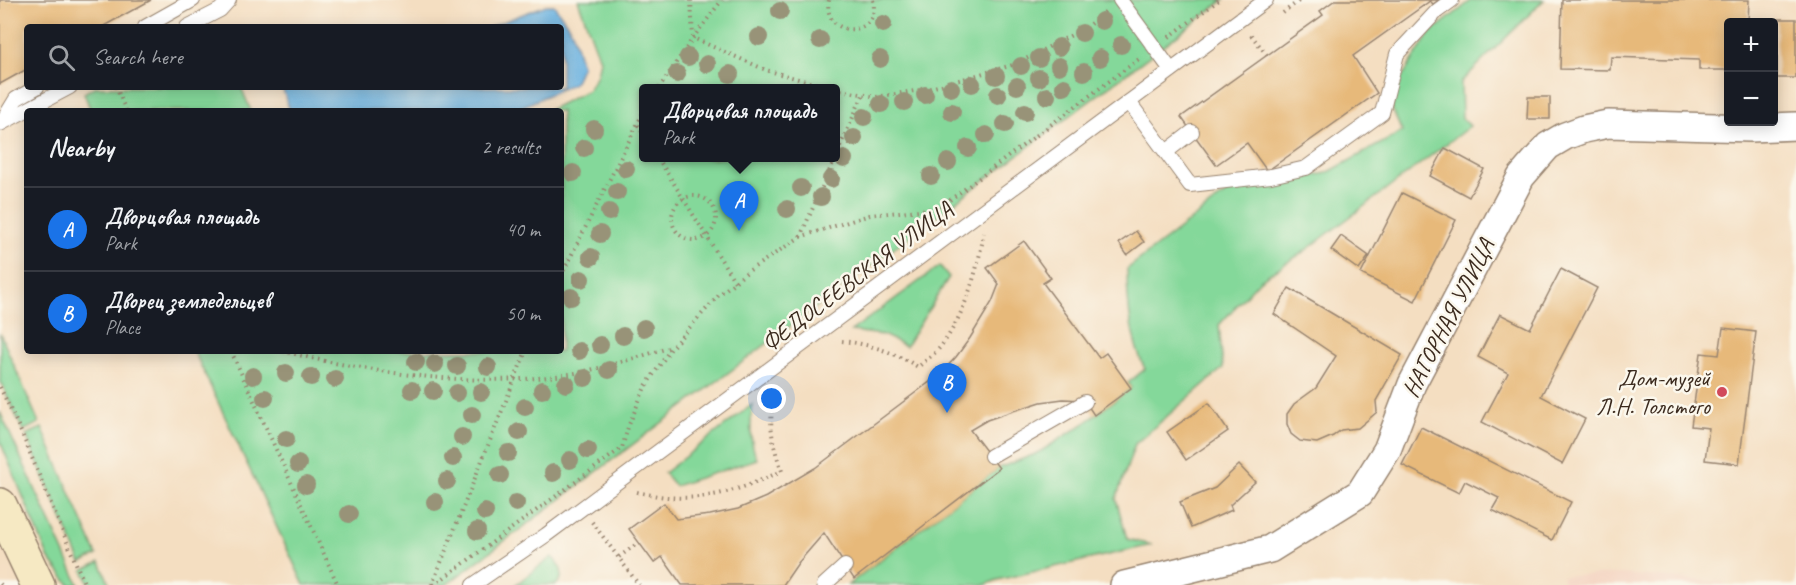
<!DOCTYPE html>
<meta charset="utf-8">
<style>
body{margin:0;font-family:Caveat,sans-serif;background:#242831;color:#f1f3f6}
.controls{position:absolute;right:18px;top:18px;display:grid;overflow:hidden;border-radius:6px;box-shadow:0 3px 15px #0003}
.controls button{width:54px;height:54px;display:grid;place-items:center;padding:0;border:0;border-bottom:2px solid #363941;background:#171b24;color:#f1f3f6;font:30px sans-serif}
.you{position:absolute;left:772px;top:399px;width:21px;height:21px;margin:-15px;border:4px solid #fff;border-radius:50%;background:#1a73e8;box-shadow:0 0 0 9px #1a73e833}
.badge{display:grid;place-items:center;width:39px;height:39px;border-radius:50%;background:#1a73e8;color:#fff;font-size:20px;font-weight:700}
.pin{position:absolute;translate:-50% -50px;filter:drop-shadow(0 2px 3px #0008)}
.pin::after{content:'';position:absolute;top:32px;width:21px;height:18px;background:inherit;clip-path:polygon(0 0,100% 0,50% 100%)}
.popup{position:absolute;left:639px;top:84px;width:201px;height:78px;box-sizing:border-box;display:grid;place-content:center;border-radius:6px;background:#171b24;filter:drop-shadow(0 2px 4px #0005);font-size:20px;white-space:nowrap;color:#9ea1a6}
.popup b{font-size:22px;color:#f1f3f6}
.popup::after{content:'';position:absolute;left:50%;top:100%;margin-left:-12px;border:12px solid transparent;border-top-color:#171b24}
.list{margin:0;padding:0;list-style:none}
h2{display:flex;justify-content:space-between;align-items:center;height:78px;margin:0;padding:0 24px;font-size:26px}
h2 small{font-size:20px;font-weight:400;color:#9ea1a6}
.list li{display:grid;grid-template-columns:39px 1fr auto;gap:18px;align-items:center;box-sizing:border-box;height:84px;padding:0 24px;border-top:2px solid #363941}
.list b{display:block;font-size:22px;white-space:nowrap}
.list p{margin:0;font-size:20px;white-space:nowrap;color:#9ea1a6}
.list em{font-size:20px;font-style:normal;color:#9ea1a6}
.icon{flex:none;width:33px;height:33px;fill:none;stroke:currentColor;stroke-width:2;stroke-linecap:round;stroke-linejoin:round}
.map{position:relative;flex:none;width:1796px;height:585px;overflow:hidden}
.search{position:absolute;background:#171b24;box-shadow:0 3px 15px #0003;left:24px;top:24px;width:540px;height:66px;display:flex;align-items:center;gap:15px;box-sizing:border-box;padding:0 21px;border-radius:6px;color:#9ea1a6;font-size:22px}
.panel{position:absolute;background:#171b24;box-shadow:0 3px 15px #0003;left:24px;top:108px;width:540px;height:246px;border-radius:6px}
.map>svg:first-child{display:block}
.built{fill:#f4d3c0}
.green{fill:#84d89a;stroke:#60815c;stroke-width:1.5;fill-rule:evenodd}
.water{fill:#69b1e0;stroke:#526e7f;stroke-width:1.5}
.building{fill:#e7b97a}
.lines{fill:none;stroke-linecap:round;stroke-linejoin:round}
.lane-casing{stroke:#988470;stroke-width:16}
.street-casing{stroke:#988470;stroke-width:30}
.secondary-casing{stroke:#988470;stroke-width:36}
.path{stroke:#988470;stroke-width:4;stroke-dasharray:1.5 4.5;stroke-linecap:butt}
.lane{stroke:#fff;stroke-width:14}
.street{stroke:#fff;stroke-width:27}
.secondary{stroke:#f6e9c3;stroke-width:33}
.tree{fill:#989378}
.poi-dot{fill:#d1495b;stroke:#fbf7ec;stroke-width:2}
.labels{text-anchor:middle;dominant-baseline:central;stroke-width:5;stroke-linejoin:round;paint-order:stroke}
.street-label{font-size:24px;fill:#3b2a1e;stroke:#fbf7ec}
.poi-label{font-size:24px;fill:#3b2a1e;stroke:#fbf7ec;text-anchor:end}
</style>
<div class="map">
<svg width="1796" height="585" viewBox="0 0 1796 585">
<rect width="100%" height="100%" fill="#fbf7ec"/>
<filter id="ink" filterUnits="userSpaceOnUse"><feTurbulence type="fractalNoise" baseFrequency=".0167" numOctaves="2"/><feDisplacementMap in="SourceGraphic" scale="12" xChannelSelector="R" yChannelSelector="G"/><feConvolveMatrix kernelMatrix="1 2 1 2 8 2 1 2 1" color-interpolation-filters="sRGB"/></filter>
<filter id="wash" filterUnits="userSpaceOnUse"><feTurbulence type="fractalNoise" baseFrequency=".008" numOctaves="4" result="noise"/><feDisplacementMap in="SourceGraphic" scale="24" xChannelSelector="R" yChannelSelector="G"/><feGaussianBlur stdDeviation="1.35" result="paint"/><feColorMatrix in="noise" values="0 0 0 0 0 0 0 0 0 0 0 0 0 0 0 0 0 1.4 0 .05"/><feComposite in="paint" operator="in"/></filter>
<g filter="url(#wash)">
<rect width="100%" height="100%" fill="#f4dec1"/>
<path class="built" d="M 1622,574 L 1723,582 L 1727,585 L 1562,585 L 1562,576 Z"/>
<g class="green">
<path d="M 578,0 L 1224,0 L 446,585 L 304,585 L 194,351 L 561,351 L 561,111 L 547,111 L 588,90 L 597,75 L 600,60 ZM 643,88 L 835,88 L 835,158 L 643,158 Z"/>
<path d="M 1472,0 L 1544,0 L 1461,82 L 1462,118 L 1470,126 L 1305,251 L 1260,280 L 1219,325 L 1223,368 L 1135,444 L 1116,499 L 1127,539 L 1152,545 L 997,580 L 985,585 L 848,585 L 999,468 L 1038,453 L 1085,423 L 1131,388 L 1128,383 L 1145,369 C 1130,339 1127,303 1127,269 L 1229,191 L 1327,173 L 1402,132 L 1392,109 L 1395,88 L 1430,33 Z"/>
<path d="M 94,87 L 241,87 L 251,111 L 91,111 L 84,93 Z"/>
<path d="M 940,266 L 949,277 L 906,346 L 883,335 L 851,331 Z"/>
<path d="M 0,333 L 39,423 L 23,431 L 0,380 Z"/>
<path d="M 753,404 C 750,423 749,441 757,459 L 675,486 L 664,473 Z"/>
<path d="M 0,412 L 79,585 L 70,585 L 49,559 L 0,441 Z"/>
<path d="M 42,428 L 97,555 L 81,563 L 26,435 Z"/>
<path d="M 552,557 C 560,565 567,576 556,585 L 515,585 Z"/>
<path d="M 100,562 L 110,585 L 90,585 L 83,570 Z"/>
</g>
<path class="water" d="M 546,5 L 554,5 L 572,31 L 582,66 L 574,83 L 513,111 L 290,111 L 282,87 L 561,87 L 561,27 L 490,27 Z"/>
<g id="blocks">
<g class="building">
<path d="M 0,0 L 151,0 L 102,27 L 27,27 L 27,69 L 0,84 Z"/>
<path d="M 1335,0 L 1439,0 L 1433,4 L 1430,1 L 1353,56 L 1377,93 L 1267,171 L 1247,143 L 1216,165 L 1181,117 L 1323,15 L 1320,11 Z"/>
<path d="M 1562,0 L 1749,0 L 1748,22 L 1728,22 L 1728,70 L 1699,70 L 1699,60 L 1611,57 L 1610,70 L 1560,69 Z"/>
<rect x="1777" y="19" width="19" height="59"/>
<path d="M 1528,97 L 1550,97 L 1550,119 L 1527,119 Z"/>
<path d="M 1445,148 L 1484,169 L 1469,197 L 1430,176 Z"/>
<path d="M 1402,193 L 1456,220 L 1415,301 L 1361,274 Z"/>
<path d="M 1136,231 L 1144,242 L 1127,255 L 1119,243 Z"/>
<path d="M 1341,236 L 1369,256 L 1359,270 L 1331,250 Z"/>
<path d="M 1024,241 L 1051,278 L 1043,283 L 1099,358 L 1106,353 L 1131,388 L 1094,415 L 1084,400 L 1063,399 L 1041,402 L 1013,411 L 987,420 L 970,430 L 999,468 L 854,579 L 824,533 L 798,563 L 783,585 L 682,585 L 662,557 L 654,563 L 629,529 L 664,503 L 676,519 L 710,515 L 738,509 L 766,497 L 815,468 L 939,375 L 956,357 L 970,338 L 992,302 L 999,284 L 987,268 Z"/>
<path d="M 1561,269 L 1597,288 L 1541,396 L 1585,419 L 1562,464 L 1482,422 L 1508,373 L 1478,357 L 1500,314 L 1530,329 Z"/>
<path d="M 1289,288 L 1402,355 L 1376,401 L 1377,412 L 1358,428 L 1341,430 L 1333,436 L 1317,443 L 1300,441 L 1291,434 L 1287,424 L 1287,414 L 1294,404 L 1316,388 L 1336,356 L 1274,314 Z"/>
<path d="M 1723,328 L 1756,332 L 1739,464 L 1705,460 L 1709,428 L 1691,426 L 1701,353 L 1719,355 Z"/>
<path d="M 1209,403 L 1228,431 L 1186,460 L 1167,432 Z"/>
<path d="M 1421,427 L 1571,502 L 1552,540 L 1492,510 L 1499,498 L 1465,481 L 1459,493 L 1402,465 Z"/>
<path d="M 1239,465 L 1255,482 L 1230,505 L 1232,510 L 1191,528 L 1180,502 L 1215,488 Z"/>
</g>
</g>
</g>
<g filter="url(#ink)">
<use href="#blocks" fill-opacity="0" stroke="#988470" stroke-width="1.5"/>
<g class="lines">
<g class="lane-casing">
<g id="lane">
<path d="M 1120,0 L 1171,70"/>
<path d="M 145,27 L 193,0"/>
<path d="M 187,27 L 220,10 L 229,0"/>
<path d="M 1129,102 L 1190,185 L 1271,176 L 1306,168 L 1382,113 L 1397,54 L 1437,11 L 1452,0"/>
<path d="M 2,122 L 16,99 L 37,87"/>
<path d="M 0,124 L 70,87"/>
<path d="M 1166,152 L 1192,132"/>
<path d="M 991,456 L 1085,402"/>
<path d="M 473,585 L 546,535 L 1266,0"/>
<path d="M 824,585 L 845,566"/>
</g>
</g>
<g class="street-casing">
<path id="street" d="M 1124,585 L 1270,549 L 1360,493 L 1387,450 L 1412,384 L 1521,177 L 1548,146 L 1565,136 L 1584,129 L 1608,124 L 1751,128 L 1796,126"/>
</g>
<g class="secondary-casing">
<path id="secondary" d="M 0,505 L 38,585"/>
</g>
<g class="path">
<path d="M 691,0 L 693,38 L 766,70 L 831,88"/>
<path d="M 829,0 C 821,39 882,39 873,0"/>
<path d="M 1283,13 L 1300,0"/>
<path d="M 1251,35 L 1267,55"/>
<path d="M 1169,37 L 1219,0"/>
<path d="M 116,87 L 126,111"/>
<path d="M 659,88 L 693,38 L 722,0"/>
<path d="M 835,89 L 876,97 L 927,89 L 1016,64 L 1085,28 L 1106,11"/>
<path d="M 638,125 L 643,133"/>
<path d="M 835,157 L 863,95"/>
<path d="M 658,158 L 735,282"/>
<circle cx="694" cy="218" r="22"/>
<path d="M 800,237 L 870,215 L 939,208 L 1139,59"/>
<path d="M 561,276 L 643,113"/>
<path d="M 842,341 C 870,344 894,352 918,367 C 926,360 936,353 942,345 C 966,312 977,272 984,233"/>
<path d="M 231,351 L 338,585"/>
<path d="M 283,351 C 367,373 470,387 556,376 C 596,371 634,358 672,347"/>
<path d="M 0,387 L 22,434 L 85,585"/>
<path d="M 637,492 C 694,505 729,495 782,471 C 771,441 767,419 777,388"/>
<path d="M 592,522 L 639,585"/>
<path d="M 619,557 L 638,543"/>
<path d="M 0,584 L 1,585"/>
<path d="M 432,585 L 526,351"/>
<path d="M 434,585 L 622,448 L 628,427 L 645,387 L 672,347 L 720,294 L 747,272 L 800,237 L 835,158"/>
</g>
<use href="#lane" class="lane"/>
<use href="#street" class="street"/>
<use href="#secondary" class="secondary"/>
</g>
<g class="tree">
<circle cx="780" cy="11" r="9"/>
<circle cx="1102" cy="21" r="9"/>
<circle cx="883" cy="24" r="9"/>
<circle cx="1082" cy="33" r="9"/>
<circle cx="759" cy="37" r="9"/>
<circle cx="820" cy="40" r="9"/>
<circle cx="1121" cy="45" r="9"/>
<circle cx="1059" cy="47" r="9"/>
<circle cx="688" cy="57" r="9"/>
<circle cx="1039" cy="58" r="9"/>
<circle cx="1100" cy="58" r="9"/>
<circle cx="880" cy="59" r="9"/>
<circle cx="707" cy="64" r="9"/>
<circle cx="1021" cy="66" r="9"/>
<circle cx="1059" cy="66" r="9"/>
<circle cx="1084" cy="72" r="9"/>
<circle cx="677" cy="74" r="9"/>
<circle cx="730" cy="74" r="9"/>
<circle cx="996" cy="76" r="9"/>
<circle cx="1039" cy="78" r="9"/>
<circle cx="972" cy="84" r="9"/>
<circle cx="1017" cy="86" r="9"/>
<circle cx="1064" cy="87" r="9"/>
<circle cx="951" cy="88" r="9"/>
<circle cx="925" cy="95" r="9"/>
<circle cx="998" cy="95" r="9"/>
<circle cx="1047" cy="96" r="9"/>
<circle cx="904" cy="102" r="9"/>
<circle cx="881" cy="104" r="9"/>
<circle cx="952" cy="112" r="9"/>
<circle cx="1025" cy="112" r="9"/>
<circle cx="864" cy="117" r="9"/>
<circle cx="1005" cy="124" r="9"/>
<circle cx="594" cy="129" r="9"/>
<circle cx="986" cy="135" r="9"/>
<circle cx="854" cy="138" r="9"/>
<circle cx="584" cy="148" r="9"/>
<circle cx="968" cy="148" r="9"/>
<circle cx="844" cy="159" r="9"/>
<circle cx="948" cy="162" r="9"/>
<circle cx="626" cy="169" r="9"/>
<circle cx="573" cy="173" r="9"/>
<circle cx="931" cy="176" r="9"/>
<circle cx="831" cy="179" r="9"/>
<circle cx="801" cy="188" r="9"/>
<circle cx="617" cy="192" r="9"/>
<circle cx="821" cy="197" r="9"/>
<circle cx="787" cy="209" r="9"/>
<circle cx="609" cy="212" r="9"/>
<circle cx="600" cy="234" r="9"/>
<circle cx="591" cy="257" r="9"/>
<circle cx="581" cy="279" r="9"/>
<circle cx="571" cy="297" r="9"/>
<circle cx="644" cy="328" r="9"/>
<circle cx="623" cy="336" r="9"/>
<circle cx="600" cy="345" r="9"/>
<circle cx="579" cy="351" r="9"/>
<circle cx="416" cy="362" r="9"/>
<circle cx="435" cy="364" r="9"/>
<circle cx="457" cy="366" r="9"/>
<circle cx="488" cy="367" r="9"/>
<circle cx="609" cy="370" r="9"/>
<circle cx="286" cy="373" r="9"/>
<circle cx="253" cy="376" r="9"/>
<circle cx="311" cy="377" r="9"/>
<circle cx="585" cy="378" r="9"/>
<circle cx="335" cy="379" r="9"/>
<circle cx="566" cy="384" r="9"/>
<circle cx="412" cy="390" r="9"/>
<circle cx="542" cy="390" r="9"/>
<circle cx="433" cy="391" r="9"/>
<circle cx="481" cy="392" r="9"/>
<circle cx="457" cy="393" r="9"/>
<circle cx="265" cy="398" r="9"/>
<circle cx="525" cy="407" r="9"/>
<circle cx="472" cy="415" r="9"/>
<circle cx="519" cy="432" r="9"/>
<circle cx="462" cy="437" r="9"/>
<circle cx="286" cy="439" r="9"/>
<circle cx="588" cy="450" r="9"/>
<circle cx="508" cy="453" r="9"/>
<circle cx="453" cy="458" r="9"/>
<circle cx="570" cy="460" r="9"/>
<circle cx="298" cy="464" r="9"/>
<circle cx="553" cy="473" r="9"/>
<circle cx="500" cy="475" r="9"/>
<circle cx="447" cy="481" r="9"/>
<circle cx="306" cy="485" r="9"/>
<circle cx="435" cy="502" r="9"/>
<circle cx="516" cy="503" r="9"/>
<circle cx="485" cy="512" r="9"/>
<circle cx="349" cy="514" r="9"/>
<circle cx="477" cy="531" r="9"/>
</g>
</g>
<circle class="poi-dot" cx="1722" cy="392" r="6"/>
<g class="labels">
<g class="street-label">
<text transform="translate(857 276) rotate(-37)">ФЕДОСЕЕВСКАЯ УЛИЦА</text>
<text transform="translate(1448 318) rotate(-63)">НАГОРНАЯ УЛИЦА</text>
</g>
<g class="poi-label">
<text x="1710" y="378">Дом-музей<tspan x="1710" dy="28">Л.Н. Толстого</tspan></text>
</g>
</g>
</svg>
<div class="controls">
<button>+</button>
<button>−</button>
</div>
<div class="you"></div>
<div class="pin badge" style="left:739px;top:231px">A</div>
<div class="popup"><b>Дворцовая площадь</b>Park</div>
<div class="pin badge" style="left:947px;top:413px">B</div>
<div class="search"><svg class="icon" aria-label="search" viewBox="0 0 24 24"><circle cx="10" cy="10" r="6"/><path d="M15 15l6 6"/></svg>Search here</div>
<section class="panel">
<h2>Nearby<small>2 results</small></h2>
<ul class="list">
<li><span class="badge">A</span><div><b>Дворцовая площадь</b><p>Park</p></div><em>40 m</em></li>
<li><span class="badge">B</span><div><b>Дворец земледельцев</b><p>Place</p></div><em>50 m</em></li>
</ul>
</section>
</div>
